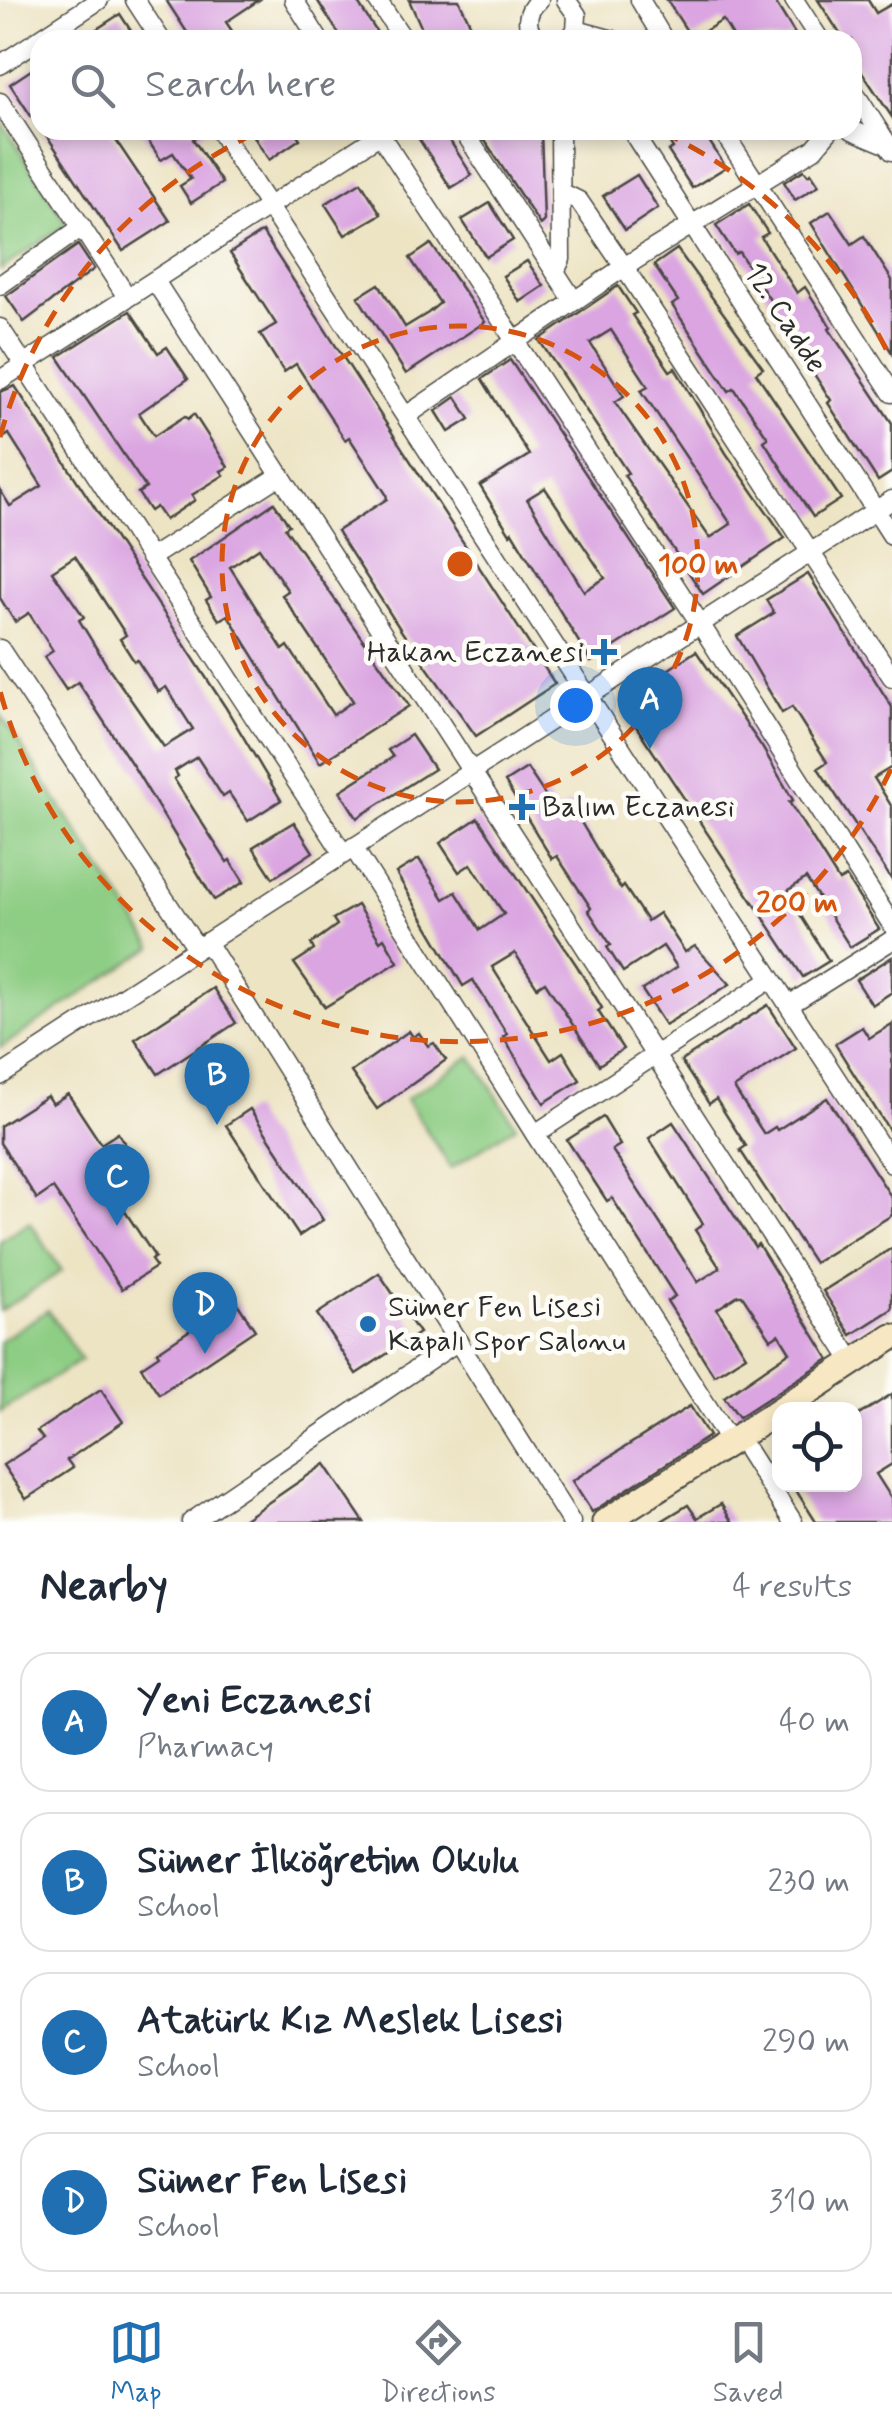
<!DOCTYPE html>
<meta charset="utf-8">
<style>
body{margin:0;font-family:Mynerve,sans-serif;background:#f6f6f7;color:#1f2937}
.controls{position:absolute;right:30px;bottom:30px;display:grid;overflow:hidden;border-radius:20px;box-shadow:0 5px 15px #0003}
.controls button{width:90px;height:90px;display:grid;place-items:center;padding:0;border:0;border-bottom:2px solid #e0e1e3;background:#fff;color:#1f2937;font:50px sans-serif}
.you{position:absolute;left:575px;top:705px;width:35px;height:35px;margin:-25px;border:8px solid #fff;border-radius:50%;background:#1a73e8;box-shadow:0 0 0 15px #1a73e833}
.badge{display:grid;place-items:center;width:65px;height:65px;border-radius:50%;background:#1f6fb2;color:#fff;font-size:32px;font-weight:700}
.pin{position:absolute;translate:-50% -82px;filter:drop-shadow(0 2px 5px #0008)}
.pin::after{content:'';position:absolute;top:52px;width:35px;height:30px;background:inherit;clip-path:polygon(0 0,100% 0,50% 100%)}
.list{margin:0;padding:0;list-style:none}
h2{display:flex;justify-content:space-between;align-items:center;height:130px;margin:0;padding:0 40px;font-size:42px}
h2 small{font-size:32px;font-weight:400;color:#747a83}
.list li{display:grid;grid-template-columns:65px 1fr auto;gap:30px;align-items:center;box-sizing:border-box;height:140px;margin:0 20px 20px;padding:0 20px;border:2px solid #e0e1e3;border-radius:30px}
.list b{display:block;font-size:38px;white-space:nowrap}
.list p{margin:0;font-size:32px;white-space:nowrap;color:#747a83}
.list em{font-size:32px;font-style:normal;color:#747a83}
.icon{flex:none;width:55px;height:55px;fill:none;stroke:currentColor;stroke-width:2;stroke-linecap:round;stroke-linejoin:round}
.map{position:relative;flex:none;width:892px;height:1522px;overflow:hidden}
.search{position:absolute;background:#fff;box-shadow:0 5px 15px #0003;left:30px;right:30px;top:30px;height:110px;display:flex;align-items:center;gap:25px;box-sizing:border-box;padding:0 35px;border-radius:30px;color:#747a83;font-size:38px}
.sheet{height:770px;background:#fff}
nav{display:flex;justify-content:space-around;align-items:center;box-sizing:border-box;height:140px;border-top:2px solid #e0e1e3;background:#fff;font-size:28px;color:#747a83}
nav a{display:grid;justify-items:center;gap:5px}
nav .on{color:#1f6fb2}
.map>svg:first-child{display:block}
.green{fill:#8ecd84;stroke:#5c7c58;stroke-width:2.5}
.building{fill:#daa5e1;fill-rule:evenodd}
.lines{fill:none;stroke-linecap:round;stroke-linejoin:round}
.street-casing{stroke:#484742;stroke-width:21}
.secondary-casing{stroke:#484742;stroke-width:29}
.street{stroke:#fff;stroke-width:18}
.secondary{stroke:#f7e8c3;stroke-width:25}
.ring{fill:none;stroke:#d5540f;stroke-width:5;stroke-dasharray:18 12}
.poi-dot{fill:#1f6fb2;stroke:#fdfcf7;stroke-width:4}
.labels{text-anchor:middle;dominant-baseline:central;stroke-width:9;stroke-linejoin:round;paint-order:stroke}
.street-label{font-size:30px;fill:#2b2b2b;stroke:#fdfcf7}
.poi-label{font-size:30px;fill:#2b2b2b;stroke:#fdfcf7;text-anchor:start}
.centre{fill:#d5540f;stroke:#fdfcf7;stroke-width:5}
.ring-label{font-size:30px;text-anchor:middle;font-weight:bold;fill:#d5540f;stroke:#fdfcf7;stroke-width:9;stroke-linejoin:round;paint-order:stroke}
</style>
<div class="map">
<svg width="892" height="1522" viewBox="0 0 892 1522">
<rect width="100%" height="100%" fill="#fdfcf7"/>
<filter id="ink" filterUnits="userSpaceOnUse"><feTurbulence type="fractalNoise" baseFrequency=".01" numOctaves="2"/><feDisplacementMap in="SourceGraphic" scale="20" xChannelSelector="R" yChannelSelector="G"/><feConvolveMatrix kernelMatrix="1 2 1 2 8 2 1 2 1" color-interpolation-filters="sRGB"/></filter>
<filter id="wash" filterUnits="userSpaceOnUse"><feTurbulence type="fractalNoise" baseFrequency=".0048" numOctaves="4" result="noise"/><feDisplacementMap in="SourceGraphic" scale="40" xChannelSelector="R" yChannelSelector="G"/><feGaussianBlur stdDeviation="2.25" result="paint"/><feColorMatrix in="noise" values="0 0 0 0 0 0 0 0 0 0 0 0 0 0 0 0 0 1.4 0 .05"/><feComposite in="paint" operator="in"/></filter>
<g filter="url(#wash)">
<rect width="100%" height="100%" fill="#ede4c4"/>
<g class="green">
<path d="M 0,119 L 67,224 L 0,270 Z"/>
<path d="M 0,714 L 153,947 L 0,1048 Z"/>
<path d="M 471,1056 L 516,1126 L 451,1168 L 406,1099 Z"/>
<path d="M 30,1222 L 62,1271 L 0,1311 L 0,1241 Z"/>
<path d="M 48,1310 L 81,1360 L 0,1412 L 0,1341 Z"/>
</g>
<g id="blocks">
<g class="building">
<path d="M 166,0 L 259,0 L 226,22 L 238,40 L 192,40 Z"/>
<path d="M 317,0 L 356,0 L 382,40 L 343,40 Z"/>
<path d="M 409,0 L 459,0 L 474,32 L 456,40 L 427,40 Z"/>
<path d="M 667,0 L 774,0 L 795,34 L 784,40 L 735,40 L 723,20 L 692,39 Z"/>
<path d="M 818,0 L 868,0 L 876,13 L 892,4 L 892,117 L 852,57 L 852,40 L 844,40 Z"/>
<path d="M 120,14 L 137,40 L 80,40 Z"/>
<path d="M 40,64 L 40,110 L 31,116 L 10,84 Z"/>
<path d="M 43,130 L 109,130 L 170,221 L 123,251 Z"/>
<path d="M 141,130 L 207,130 L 193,139 L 222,183 L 191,203 L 180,186 L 191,179 L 173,153 L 161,160 Z"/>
<path d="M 265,130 L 294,130 L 300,139 L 269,160 L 254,137 Z"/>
<path d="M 413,130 L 443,130 L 472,175 L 451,188 Z"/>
<path d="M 478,130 L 541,130 L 544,221 L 540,225 Z"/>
<path d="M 662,130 L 702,130 L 726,167 L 692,188 L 668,151 L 673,148 Z"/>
<path d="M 804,170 L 808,175 L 811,173 L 819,185 L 795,200 L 784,182 Z"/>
<path d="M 637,175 L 658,208 L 625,230 L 603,196 Z"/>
<path d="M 361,182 L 381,214 L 345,235 L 325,204 Z"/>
<path d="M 490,203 L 513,240 L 486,257 L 462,220 Z"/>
<path d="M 749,204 L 768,233 L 761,237 L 797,293 L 805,287 L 831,327 L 829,329 L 892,423 L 892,472 L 878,481 L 828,403 L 831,400 L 772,310 L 775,308 L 739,252 L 735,254 L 716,225 Z"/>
<path d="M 830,211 L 852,244 L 864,236 L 892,280 L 892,353 L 811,223 Z"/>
<path d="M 262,232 L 555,684 L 476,736 L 402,632 L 337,531 L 387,499 L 386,494 L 349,437 L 345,440 L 296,364 L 284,372 L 260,334 L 276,324 L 230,253 Z"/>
<path d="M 431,244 L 485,322 L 406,374 L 358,297 L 379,284 L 405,327 L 428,313 L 440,303 L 410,258 Z"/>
<path d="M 78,245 L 94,269 L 24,322 L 6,296 Z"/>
<path d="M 677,249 L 763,368 L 756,373 L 841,499 L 813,517 L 764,441 L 768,438 L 734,388 L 729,391 L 672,305 L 678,301 L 654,265 Z"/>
<path d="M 527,261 L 544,286 L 520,302 L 503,276 Z"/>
<path d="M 618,286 L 636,313 L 632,315 L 670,371 L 675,368 L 726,453 L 785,538 L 703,594 L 624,475 L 628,473 L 539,340 ZM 611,330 L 648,386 L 641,390 L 731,524 L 710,538 L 615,402 L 624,396 L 590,343 Z"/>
<path d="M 130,311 L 158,353 L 167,347 L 188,379 L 139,413 L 154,436 L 185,416 L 188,419 L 194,414 L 228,467 L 221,471 L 224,475 L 192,495 L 195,500 L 165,520 L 156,507 L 150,511 L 138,493 L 146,488 L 58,357 Z"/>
<path d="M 510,360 L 675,608 L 591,662 L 512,532 L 510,534 L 480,486 L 529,455 L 482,379 ZM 545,488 L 605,578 L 584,591 L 527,499 Z"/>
<path d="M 15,386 L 226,708 L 281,800 L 248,821 L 229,793 L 223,797 L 197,757 L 175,771 L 178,776 L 174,779 L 227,862 L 230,860 L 244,882 L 214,900 L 135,769 L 78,682 L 66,690 L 44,657 L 53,651 L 29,613 L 15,622 L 0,598 L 0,490 L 10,506 L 42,486 L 9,434 L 0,440 L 0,392 ZM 75,556 L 126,635 L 120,639 L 134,661 L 137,660 L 158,692 L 166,687 L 193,729 L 164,747 L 106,664 L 79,620 L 84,617 L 52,571 Z"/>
<path d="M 456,397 L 470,419 L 449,432 L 436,411 Z"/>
<path d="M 274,503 L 289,525 L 285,528 L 409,706 L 320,763 L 228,615 L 219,620 L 206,600 L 211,597 L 189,561 ZM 259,548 L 288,591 L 282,595 L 353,701 L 333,715 L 288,646 L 283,650 L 230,567 Z"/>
<path d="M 808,574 L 892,707 L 892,767 L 874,778 L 892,807 L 892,880 L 818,768 L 827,762 L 792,707 L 782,713 L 737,636 L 774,613 L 766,600 Z"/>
<path d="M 696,651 L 762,747 L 793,800 L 789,802 L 839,881 L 846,877 L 879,929 L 850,947 L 806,878 L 786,892 L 829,961 L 803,977 L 620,702 Z"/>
<path d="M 411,735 L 434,769 L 357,818 L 340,791 L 393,757 L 388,750 Z"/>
<path d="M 527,768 L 557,813 L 570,804 L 621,889 L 624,886 L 647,921 L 659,913 L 685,952 L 695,946 L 730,984 L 665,1025 L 642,990 L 677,967 L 663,946 L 623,972 L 607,947 L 611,945 L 588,910 L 591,908 L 557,856 L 552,859 L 505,782 Z"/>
<path d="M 478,818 L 577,966 L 602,1008 L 598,1011 L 623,1049 L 599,1065 L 545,982 L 537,987 L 515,953 L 492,967 L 551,1060 L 563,1052 L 580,1080 L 544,1103 L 503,1037 L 507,1034 L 473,980 L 463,986 L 396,873 L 419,859 L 444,899 L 456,892 L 480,930 L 504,914 L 471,864 L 459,872 L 440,843 Z"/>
<path d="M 294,822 L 313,852 L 273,878 L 253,847 Z"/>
<path d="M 357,905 L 380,941 L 384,938 L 398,962 L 325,1007 L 294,963 L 314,950 L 311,944 L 337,925 L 333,919 Z"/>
<path d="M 892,957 L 892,992 L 872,1005 L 856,980 Z"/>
<path d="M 213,988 L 236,1023 L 158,1074 L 135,1039 Z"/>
<path d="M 768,1005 L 796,1048 L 734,1088 L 764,1134 L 775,1127 L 777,1130 L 827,1098 L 892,1198 L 892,1215 L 814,1263 L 740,1150 L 746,1146 L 716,1099 L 709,1104 L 681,1061 Z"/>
<path d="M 892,1024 L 892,1135 L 835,1044 L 862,1027 L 869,1038 Z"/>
<path d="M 409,1031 L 413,1037 L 419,1033 L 428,1046 L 434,1043 L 446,1060 L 377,1109 L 351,1072 Z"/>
<path d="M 68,1094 L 101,1144 L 118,1133 L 138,1164 L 107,1184 L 155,1257 L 151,1260 L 156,1267 L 122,1289 L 53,1188 L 37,1199 L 0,1143 L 0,1126 L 47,1096 L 52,1104 Z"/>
<path d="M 250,1109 L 323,1220 L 299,1236 L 226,1125 Z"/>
<path d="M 603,1117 L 620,1145 L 612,1150 L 698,1282 L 720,1268 L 695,1230 L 703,1224 L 649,1138 L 673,1122 L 755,1247 L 758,1244 L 829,1359 L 739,1417 L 724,1397 L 790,1352 L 779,1334 L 771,1339 L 742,1295 L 738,1295 L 717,1309 L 746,1355 L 714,1375 L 667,1301 L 675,1296 L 612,1198 L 607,1201 L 567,1140 Z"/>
<path d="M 892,1248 L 892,1309 L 851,1335 L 823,1291 Z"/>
<path d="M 379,1273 L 419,1333 L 356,1374 L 317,1314 Z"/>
<path d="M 237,1303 L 255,1330 L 159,1394 L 141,1367 L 159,1355 L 157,1352 L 217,1312 L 219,1315 Z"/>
<path d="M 101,1389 L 123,1422 L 67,1460 L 73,1468 L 26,1499 L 3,1465 L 43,1439 L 37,1431 Z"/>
<path d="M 892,1394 L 892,1464 L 876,1474 L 892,1499 L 892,1522 L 816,1522 L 792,1484 L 854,1484 L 854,1418 Z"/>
<path d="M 690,1406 L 709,1436 L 592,1512 L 572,1481 Z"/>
<path d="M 325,1464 L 364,1522 L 240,1522 L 291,1487 Z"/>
<path d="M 721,1504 L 732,1522 L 660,1522 L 688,1505 L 697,1518 Z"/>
</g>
</g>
</g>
<g filter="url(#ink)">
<use href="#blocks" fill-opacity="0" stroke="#484742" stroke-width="2.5"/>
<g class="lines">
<g class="street-casing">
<g id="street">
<path d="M 135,0 L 161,40"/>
<path d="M 294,0 L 319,40"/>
<path d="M 377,0 L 404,40"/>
<path d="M 566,0 L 577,15 L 576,30 L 568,40"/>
<path d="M 640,0 L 664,40"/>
<path d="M 794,0 L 820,40"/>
<path d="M 576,30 L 613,40"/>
<path d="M 536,40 C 525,27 525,12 539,0"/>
<path d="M 0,65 L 99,0"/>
<path d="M 852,89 L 892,151"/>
<path d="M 0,102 L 127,297"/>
<path d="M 219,130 L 892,1164"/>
<path d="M 377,130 L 699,622 L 892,925"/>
<path d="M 463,130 L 574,301"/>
<path d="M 631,130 L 892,536"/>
<path d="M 722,130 L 892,393"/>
<path d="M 852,130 L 888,145"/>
<path d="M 563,193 L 579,201 L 624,267 L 892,677"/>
<path d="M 555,272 L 561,259 L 560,130"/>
<path d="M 155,281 L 853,1362"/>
<path d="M 0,285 L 82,227"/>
<path d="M 0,328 L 343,853"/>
<path d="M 0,380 L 387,130"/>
<path d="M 406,416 L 624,267 L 814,149 L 830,130"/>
<path d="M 150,558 L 281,475"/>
<path d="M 0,649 L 197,948"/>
<path d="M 353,847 L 730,1442"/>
<path d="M 207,942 L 571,1522"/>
<path d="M 789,1005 L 892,940"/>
<path d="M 0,1076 L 892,500"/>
<path d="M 535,1134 L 771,979"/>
<path d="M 747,1450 L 793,1522"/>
<path d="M 191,1522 L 458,1341"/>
</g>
</g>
<g class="secondary-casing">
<g id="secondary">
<path d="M 780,1410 L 892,1337"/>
<path d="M 605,1522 L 780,1410"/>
</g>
</g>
<use href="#street" class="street"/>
<use href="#secondary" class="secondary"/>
</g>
</g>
<g class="ring">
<circle cx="460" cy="564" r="238"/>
<path d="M891 769A477 477 0 0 1 0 691M0 437A477 477 0 0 1 258 132M662 132A477 477 0 0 1 891 359"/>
</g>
<g class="poi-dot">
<path d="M599 637h10v10h10v10h-10v10h-10v-10h-10v-10h10z"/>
<path d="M517 792h10v10h10v10h-10v10h-10v-10h-10v-10h10z"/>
<circle cx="368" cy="1324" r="10"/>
</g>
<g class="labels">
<g class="street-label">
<text transform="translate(785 318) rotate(57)">12. Cadde</text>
</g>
<g class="poi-label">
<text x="584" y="652" text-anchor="end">Hakan Eczanesi</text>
<text x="542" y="807">Balım Eczanesi</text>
<text x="388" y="1307">Sümer Fen Lisesi<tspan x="388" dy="34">Kapalı Spor Salonu</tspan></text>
</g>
</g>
<circle cx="460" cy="564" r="15" class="centre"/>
<g class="ring-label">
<text x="698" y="574">100 m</text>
<text x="797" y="912">200 m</text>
</g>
</svg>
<div class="controls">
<button><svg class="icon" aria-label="locate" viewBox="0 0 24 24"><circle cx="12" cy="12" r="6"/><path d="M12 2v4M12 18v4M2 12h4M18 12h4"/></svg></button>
</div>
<div class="you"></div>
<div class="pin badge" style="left:650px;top:749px">A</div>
<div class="pin badge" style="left:217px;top:1125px">B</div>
<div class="pin badge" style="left:117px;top:1226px">C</div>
<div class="pin badge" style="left:205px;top:1354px">D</div>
<div class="search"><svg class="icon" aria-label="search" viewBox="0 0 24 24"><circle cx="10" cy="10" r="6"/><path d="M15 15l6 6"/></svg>Search here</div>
</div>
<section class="sheet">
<h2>Nearby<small>4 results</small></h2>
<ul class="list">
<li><span class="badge">A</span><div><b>Yeni Eczanesi</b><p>Pharmacy</p></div><em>40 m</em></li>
<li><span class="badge">B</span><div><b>Sümer İlköğretim Okulu</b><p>School</p></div><em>230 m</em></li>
<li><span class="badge">C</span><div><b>Atatürk Kız Meslek Lisesi</b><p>School</p></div><em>290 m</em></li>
<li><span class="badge">D</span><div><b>Sümer Fen Lisesi</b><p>School</p></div><em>310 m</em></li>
</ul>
</section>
<nav>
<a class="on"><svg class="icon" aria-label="map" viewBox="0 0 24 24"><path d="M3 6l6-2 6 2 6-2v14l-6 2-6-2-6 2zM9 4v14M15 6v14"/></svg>Map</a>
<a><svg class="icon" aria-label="directions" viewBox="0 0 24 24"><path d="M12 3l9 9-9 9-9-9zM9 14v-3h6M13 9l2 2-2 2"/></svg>Directions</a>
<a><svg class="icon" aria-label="saved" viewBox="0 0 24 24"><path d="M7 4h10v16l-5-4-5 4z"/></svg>Saved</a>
</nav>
